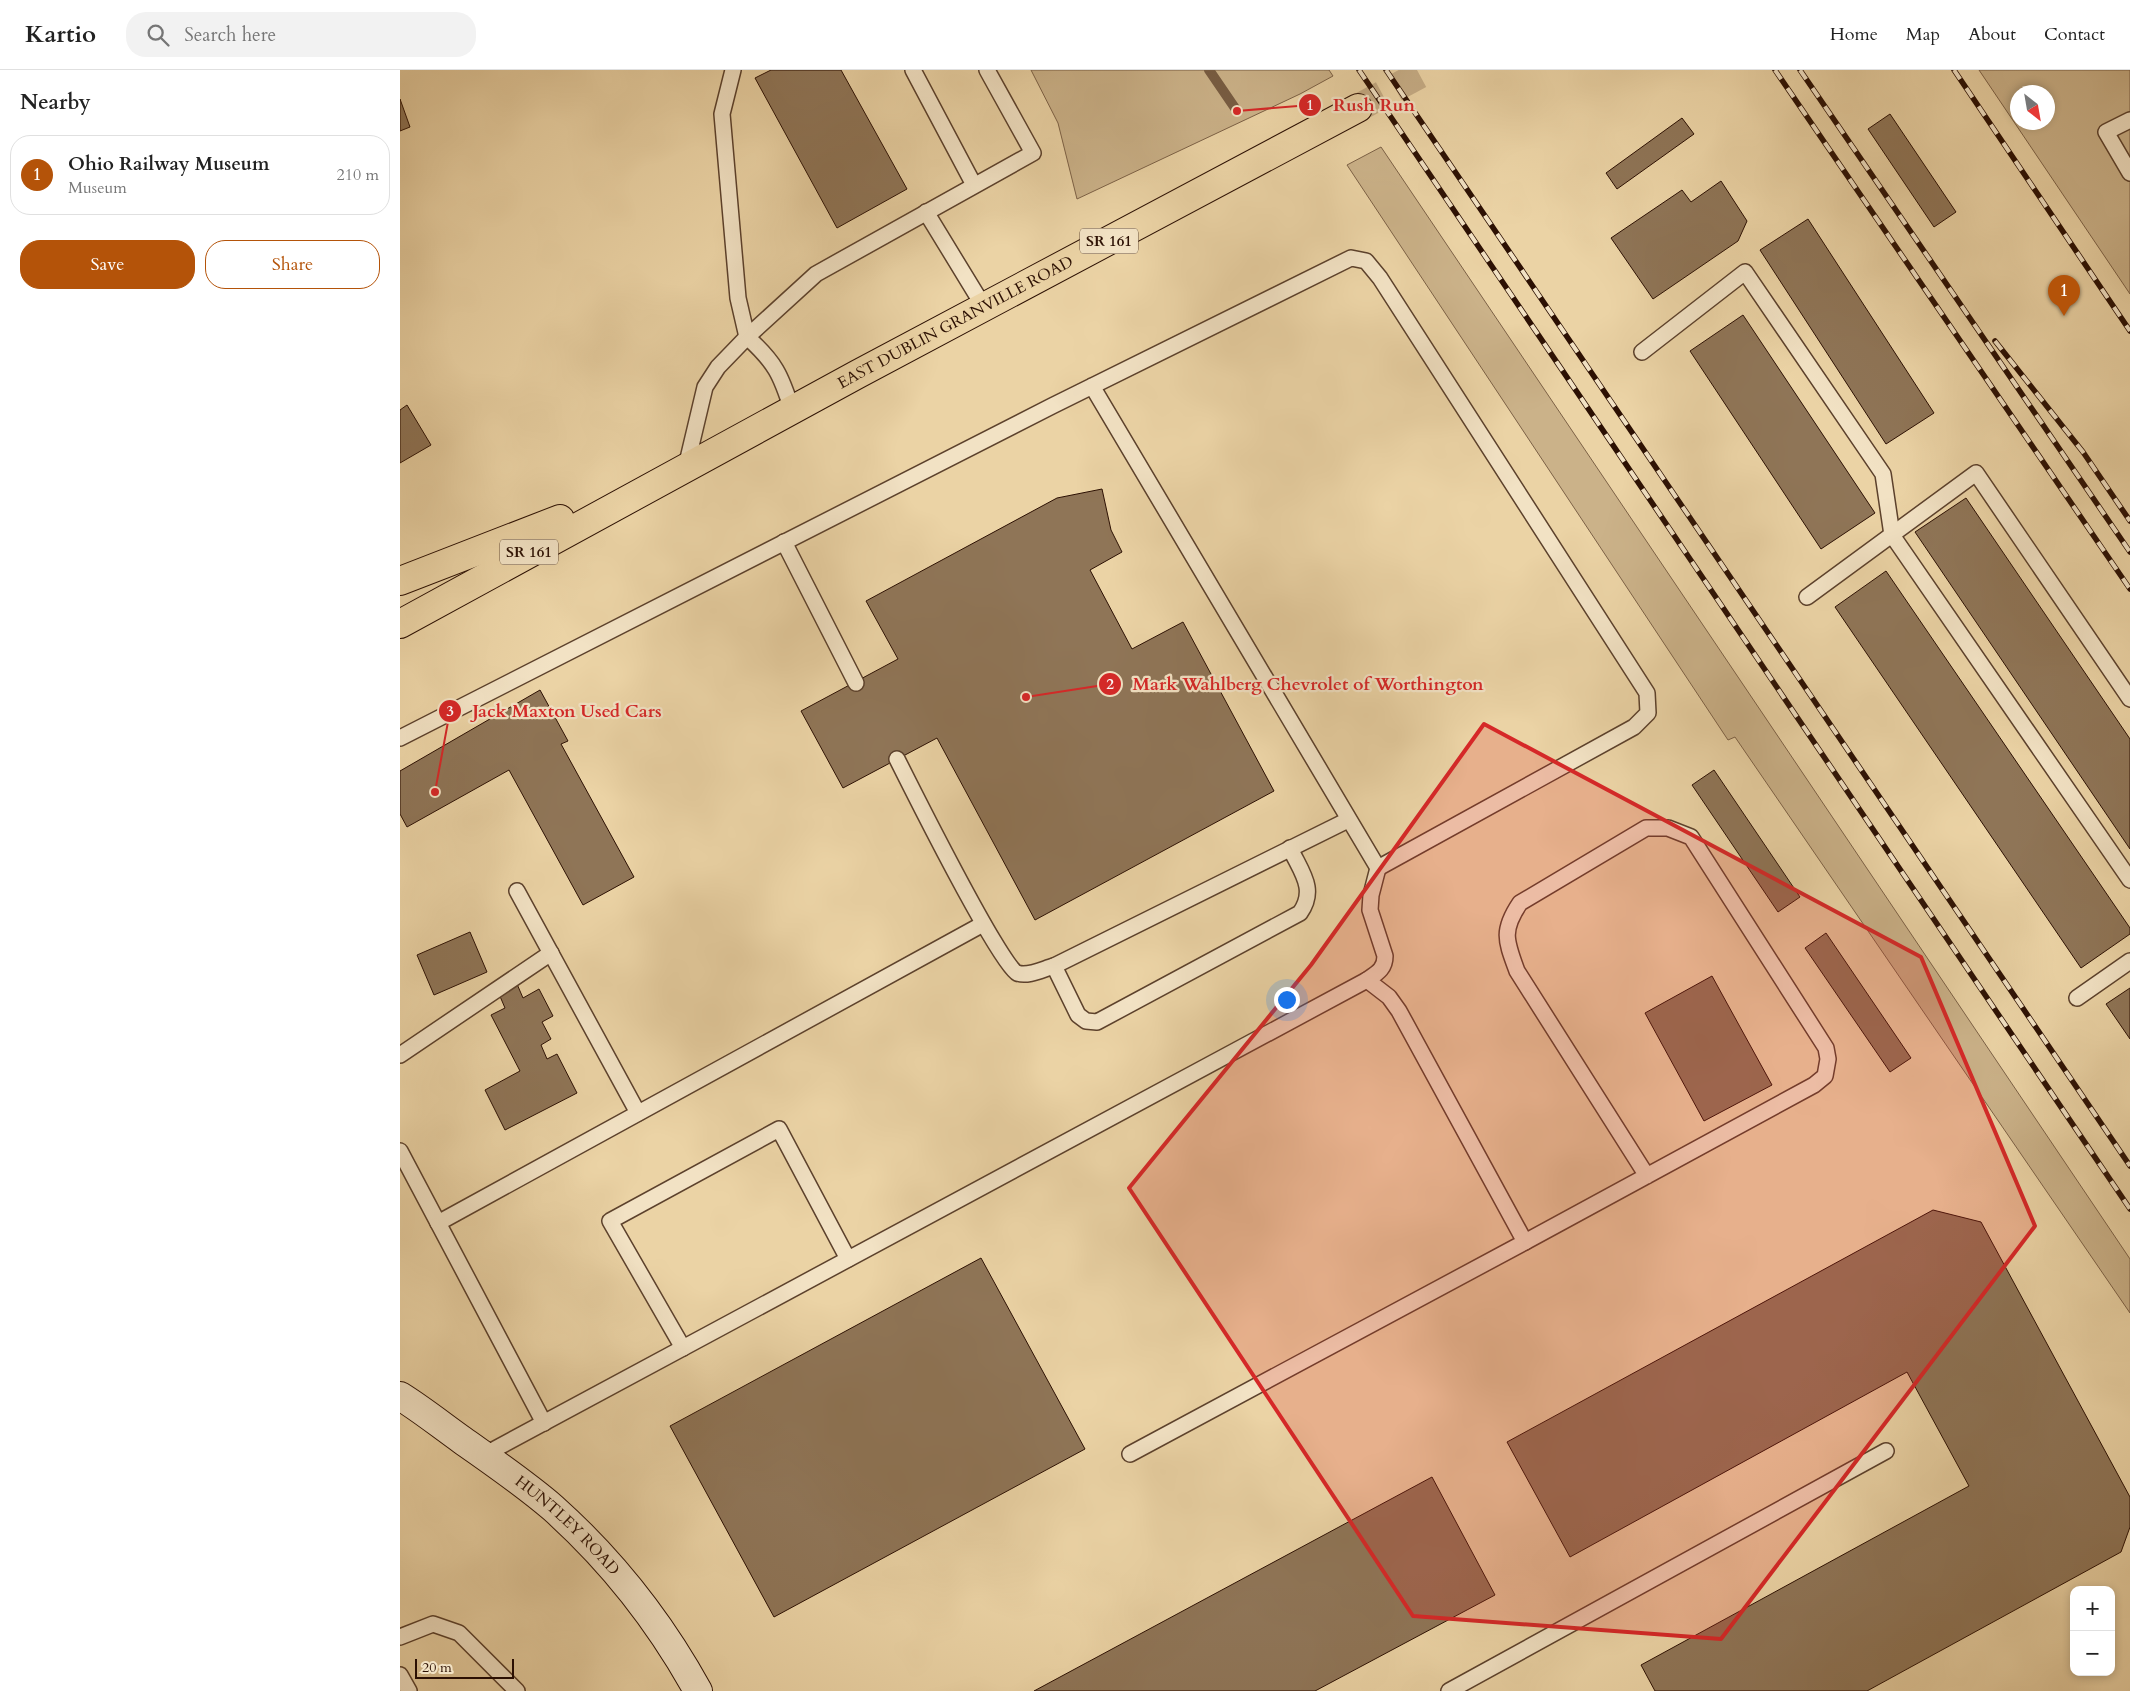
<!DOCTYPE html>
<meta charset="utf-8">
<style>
body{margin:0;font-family:Cardo,serif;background:#f2f2f2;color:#222}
.controls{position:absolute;right:15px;bottom:15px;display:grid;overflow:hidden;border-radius:10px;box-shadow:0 2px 8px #0003}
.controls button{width:45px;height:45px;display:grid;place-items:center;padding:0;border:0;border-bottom:1px solid #e0e0e0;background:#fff;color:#222;font:25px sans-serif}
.compass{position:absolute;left:1610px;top:15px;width:45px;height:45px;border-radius:50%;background:#fff;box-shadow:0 2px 8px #0003;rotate:149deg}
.scale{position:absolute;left:15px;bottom:12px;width:99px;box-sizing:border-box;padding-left:5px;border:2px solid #2c1003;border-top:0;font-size:14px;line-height:18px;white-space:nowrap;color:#2c1003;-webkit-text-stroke:4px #f2e2c4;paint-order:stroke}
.you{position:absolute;left:886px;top:929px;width:18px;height:18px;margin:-12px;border:4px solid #fff;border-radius:50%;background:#1a73e8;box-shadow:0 0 0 8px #1a73e833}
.badge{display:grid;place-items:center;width:32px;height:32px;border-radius:50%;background:#b45309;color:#fff;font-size:16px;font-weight:700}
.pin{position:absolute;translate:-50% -41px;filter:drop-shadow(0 1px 2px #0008)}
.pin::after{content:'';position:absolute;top:26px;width:18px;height:15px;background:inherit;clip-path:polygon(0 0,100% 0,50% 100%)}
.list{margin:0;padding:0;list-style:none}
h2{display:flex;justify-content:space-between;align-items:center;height:65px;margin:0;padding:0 20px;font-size:21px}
h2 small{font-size:16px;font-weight:400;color:#767676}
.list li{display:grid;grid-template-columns:32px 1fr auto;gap:15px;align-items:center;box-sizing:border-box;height:80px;margin:0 10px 10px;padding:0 10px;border:1px solid #e0e0e0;border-radius:20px}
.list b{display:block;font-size:19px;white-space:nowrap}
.list p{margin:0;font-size:16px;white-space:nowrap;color:#767676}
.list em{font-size:16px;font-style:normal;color:#767676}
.actions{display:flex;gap:10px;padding:15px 20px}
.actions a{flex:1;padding:11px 0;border:1px solid #b45309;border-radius:20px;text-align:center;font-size:18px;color:#b45309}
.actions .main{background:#b45309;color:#fff}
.icon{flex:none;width:28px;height:28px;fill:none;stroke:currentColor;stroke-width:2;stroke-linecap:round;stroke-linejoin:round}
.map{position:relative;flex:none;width:1730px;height:1621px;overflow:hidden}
header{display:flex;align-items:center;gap:30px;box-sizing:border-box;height:70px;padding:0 25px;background:#fff;border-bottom:1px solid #e0e0e0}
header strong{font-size:24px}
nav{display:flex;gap:28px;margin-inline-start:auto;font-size:18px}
.search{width:350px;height:45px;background:#f2f2f2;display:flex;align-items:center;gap:12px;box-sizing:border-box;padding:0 18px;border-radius:20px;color:#767676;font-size:19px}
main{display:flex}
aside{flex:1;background:#fff}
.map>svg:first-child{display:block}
.green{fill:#cbb289;stroke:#7c6146;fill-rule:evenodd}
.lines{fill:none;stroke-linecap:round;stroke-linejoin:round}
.stream{stroke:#785d43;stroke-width:10}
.building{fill:#8f7557;stroke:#2c1003}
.primary-tunnel{stroke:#c5ac85;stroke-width:28;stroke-dasharray:28 14;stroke-linecap:butt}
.lane-casing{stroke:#5c412c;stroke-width:18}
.secondary-casing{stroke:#2c1003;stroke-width:30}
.primary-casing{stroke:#2c1003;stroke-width:30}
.lane{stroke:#f2e2c4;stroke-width:15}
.secondary{stroke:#f2e2c4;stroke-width:28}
.primary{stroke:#ebd3a5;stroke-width:28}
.rail-casing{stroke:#2c1003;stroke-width:5.5}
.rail{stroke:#f2e2c4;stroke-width:4;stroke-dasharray:11;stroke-linecap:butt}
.marked{fill:#d62828;fill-opacity:0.2;stroke:#d62828;stroke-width:4;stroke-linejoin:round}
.labels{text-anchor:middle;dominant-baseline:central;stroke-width:4.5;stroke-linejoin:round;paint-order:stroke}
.shield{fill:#f2e2c4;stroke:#674f3d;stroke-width:1}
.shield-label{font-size:15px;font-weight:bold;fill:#2c1003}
.street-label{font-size:16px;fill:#2c1003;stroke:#f2e2c4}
.leader{fill:none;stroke:#d62828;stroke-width:2}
.callout-dot{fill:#d62828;stroke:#f2e2c4;stroke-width:2}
.mark-label{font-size:15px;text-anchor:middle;font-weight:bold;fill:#fff}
.callout-label{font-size:18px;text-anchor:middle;font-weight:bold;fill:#d62828;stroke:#f2e2c4;stroke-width:4.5;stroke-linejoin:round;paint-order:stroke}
</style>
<header>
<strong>Kartio</strong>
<div class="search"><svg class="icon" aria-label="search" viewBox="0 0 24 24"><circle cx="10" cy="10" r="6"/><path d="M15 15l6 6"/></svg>Search here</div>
<nav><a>Home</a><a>Map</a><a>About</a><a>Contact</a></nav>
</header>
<main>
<aside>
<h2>Nearby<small></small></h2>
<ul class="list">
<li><span class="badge">1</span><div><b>Ohio Railway Museum</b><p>Museum</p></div><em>210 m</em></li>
</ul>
<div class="actions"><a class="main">Save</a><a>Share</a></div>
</aside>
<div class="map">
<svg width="1730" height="1621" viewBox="0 0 1730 1621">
<rect width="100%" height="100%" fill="#ebd3a5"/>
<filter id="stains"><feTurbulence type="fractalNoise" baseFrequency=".004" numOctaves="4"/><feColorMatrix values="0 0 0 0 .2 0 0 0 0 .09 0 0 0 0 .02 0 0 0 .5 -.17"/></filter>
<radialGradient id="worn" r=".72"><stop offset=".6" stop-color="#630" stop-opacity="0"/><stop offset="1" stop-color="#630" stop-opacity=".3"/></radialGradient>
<g class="green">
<path d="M 631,0 L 929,0 L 933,6 L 900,24 L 677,129 L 658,53 Z"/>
<path d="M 1579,0 L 1730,0 L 1730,224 ZM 1618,22 L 1648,22 L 1648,52 L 1618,52 Z"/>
<path d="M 981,77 L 1730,1189 L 1730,1243 L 1335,667 L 1328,670 L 947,95 Z"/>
</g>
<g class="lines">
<path class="stream" d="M 809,0 L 837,41"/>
</g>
<g class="building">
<path d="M 371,0 L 441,0 L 507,119 L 437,158 L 355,8 Z"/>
<path d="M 0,29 L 10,57 L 0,61 Z"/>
<path d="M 1490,44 L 1556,142 L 1534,157 L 1468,59 Z"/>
<path d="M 1282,48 L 1294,64 L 1217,119 L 1206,103 Z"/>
<path d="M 1321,111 L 1347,151 L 1338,171 L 1253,229 L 1211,168 L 1282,120 L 1291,132 Z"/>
<path d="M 1408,149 L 1534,343 L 1486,374 L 1360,180 Z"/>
<path d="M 1343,245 L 1475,443 L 1421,479 L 1290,281 Z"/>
<path d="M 7,335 L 31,375 L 0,393 L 0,340 Z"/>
<path d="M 702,419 L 711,460 L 722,482 L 690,500 L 732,579 L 783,552 L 874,721 L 635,850 L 537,668 L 443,718 L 401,641 L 498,589 L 466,531 L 657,428 Z"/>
<path d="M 1566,428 L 1730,669 L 1730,779 L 1515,462 Z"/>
<path d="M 1486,501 L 1730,858 L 1730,864 L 1681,898 L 1435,537 Z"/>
<path d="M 140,620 L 168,671 L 161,674 L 234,807 L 183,835 L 109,700 L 7,757 L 0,744 L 0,701 Z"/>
<path d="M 1314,700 L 1400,827 L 1378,842 L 1292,715 Z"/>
<path d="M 70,862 L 87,902 L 34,925 L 17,885 Z"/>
<path d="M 1426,863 L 1511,988 L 1490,1002 L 1405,878 Z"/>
<path d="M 1312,906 L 1372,1015 L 1304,1051 L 1245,943 Z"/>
<path d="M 117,914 L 123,928 L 139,919 L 153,946 L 142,952 L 151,969 L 141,975 L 147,989 L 157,984 L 177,1023 L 105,1060 L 85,1020 L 120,1001 L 91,945 L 105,938 L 99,924 Z"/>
<path d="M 1730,918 L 1730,969 L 1706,934 Z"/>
<path d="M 1533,1140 L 1581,1152 L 1730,1427 L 1730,1457 L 1721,1482 L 1467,1621 L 1255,1621 L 1241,1595 L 1569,1416 L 1507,1302 L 1170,1487 L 1107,1372 Z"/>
<path d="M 581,1188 L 685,1379 L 374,1547 L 270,1356 Z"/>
<path d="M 1032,1407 L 1095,1525 L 915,1621 L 634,1621 Z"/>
</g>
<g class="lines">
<path class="primary-tunnel" d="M 958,38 L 1028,0"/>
<g class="lane-casing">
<g id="lane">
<path d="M 333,0 L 322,44 L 338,228 L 347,267 L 416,204 L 633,83 L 587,0"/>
<path d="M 513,0 L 574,115"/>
<path d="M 1730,50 L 1706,62 L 1730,103"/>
<path d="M 526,142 L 584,237"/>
<path d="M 1242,282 L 1345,202 L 1483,404 L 1492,465 L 1730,810"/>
<path d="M 286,397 L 305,317 L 318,297 L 347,267 C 375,292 381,305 392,340"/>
<path d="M 384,472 L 456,613"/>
<path d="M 1407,527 L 1576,403 L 1730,629"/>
<path d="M 0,668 L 652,336 L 951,188 L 966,191 L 980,208 L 1247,623 L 1248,643 L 1234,657 L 978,798 L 692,316"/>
<path d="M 497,689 C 511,717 601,897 617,903 C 628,907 643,899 654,896 L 948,750"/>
<path d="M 117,821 L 238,1043"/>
<path d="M 654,896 L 678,945 L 686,951 L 697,952 L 900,843 C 917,819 901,802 890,778"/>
<path d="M 1677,928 L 1730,891"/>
<path d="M 0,985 L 151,883"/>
<path d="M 0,1081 L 144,1353"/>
<path d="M 38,1153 L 583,854"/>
<path d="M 1125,1172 L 1414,1015 L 1425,1006 L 1428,989 L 1426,978 L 1291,767 L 1268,758 L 1246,758 L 1120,833 C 1101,861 1106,871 1117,901 L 1247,1106"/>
<path d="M 283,1278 L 210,1151 L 379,1059 L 448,1189"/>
<path d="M 730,1384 L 1125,1172 L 999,941 L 989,927 L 967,910 C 977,903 985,899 985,886 L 970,840 L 971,825 L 978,798"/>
<path d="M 84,1385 L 967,910"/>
<path d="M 0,1567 L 33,1554 L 59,1563 L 117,1621"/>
<path d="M 0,1605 L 9,1621"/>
<path d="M 1049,1621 L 1486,1381"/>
</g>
</g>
<g class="secondary-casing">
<g id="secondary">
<path id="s1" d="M 0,1326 C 21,1339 41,1355 62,1370 C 93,1392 124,1413 153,1438 C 211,1490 260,1552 298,1621"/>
</g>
</g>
<g class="primary-casing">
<g id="primary">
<path d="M 0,511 L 160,449"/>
<path id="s2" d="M 0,554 L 458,304 L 958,38"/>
</g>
</g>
<use href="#lane" class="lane"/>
<use href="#secondary" class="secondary"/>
<use href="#primary" class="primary"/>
<g class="rail-casing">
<g id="rail">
<path d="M 959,0 L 1730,1139"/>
<path d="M 986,0 L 1730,1096"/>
<path d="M 1375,0 L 1730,519"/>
<path d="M 1400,0 L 1730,482"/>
<path d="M 1554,0 L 1730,261"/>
<path d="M 1595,271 L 1683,382 L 1730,451"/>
</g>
</g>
<use href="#rail" class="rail"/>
</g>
<path class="marked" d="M 1084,654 L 1521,887 L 1635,1156 L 1321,1569 L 1013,1546 L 729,1118 L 911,895 Z"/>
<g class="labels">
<g class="shield">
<rect x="680" y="158.5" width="58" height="25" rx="4"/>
<rect x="100" y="469.5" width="58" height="25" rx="4"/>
</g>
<g class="shield-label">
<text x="709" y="171">SR 161</text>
<text x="129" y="482">SR 161</text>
</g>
<g class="street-label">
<text stroke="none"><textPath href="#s2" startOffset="632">EAST DUBLIN GRANVILLE ROAD</textPath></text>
<text stroke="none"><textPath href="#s1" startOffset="212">HUNTLEY ROAD</textPath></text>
</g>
</g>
<path class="leader" d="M837 41L910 35M626 627L710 614M35 722L50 641"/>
<g class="callout-dot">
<circle cx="837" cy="41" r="5"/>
<circle cx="626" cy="627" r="5"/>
<circle cx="35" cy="722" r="5"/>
<circle cx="910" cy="35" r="12"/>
<circle cx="710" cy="614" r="12"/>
<circle cx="50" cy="641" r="12"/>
</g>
<g class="mark-label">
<text x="910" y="40">1</text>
<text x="710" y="619">2</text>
<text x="50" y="646">3</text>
</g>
<g class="callout-label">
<text x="974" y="41">Rush Run</text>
<text x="908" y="620">Mark Wahlberg Chevrolet of Worthington</text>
<text x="167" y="647">Jack Maxton Used Cars</text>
</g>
<rect width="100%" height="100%" filter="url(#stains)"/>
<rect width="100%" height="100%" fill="url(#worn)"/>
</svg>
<div class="controls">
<button>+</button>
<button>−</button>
</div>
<svg class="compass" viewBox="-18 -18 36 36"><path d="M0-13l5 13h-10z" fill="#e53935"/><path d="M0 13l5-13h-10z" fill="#767676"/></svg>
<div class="scale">20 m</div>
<div class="you"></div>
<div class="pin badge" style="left:1664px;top:246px">1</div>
</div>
</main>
